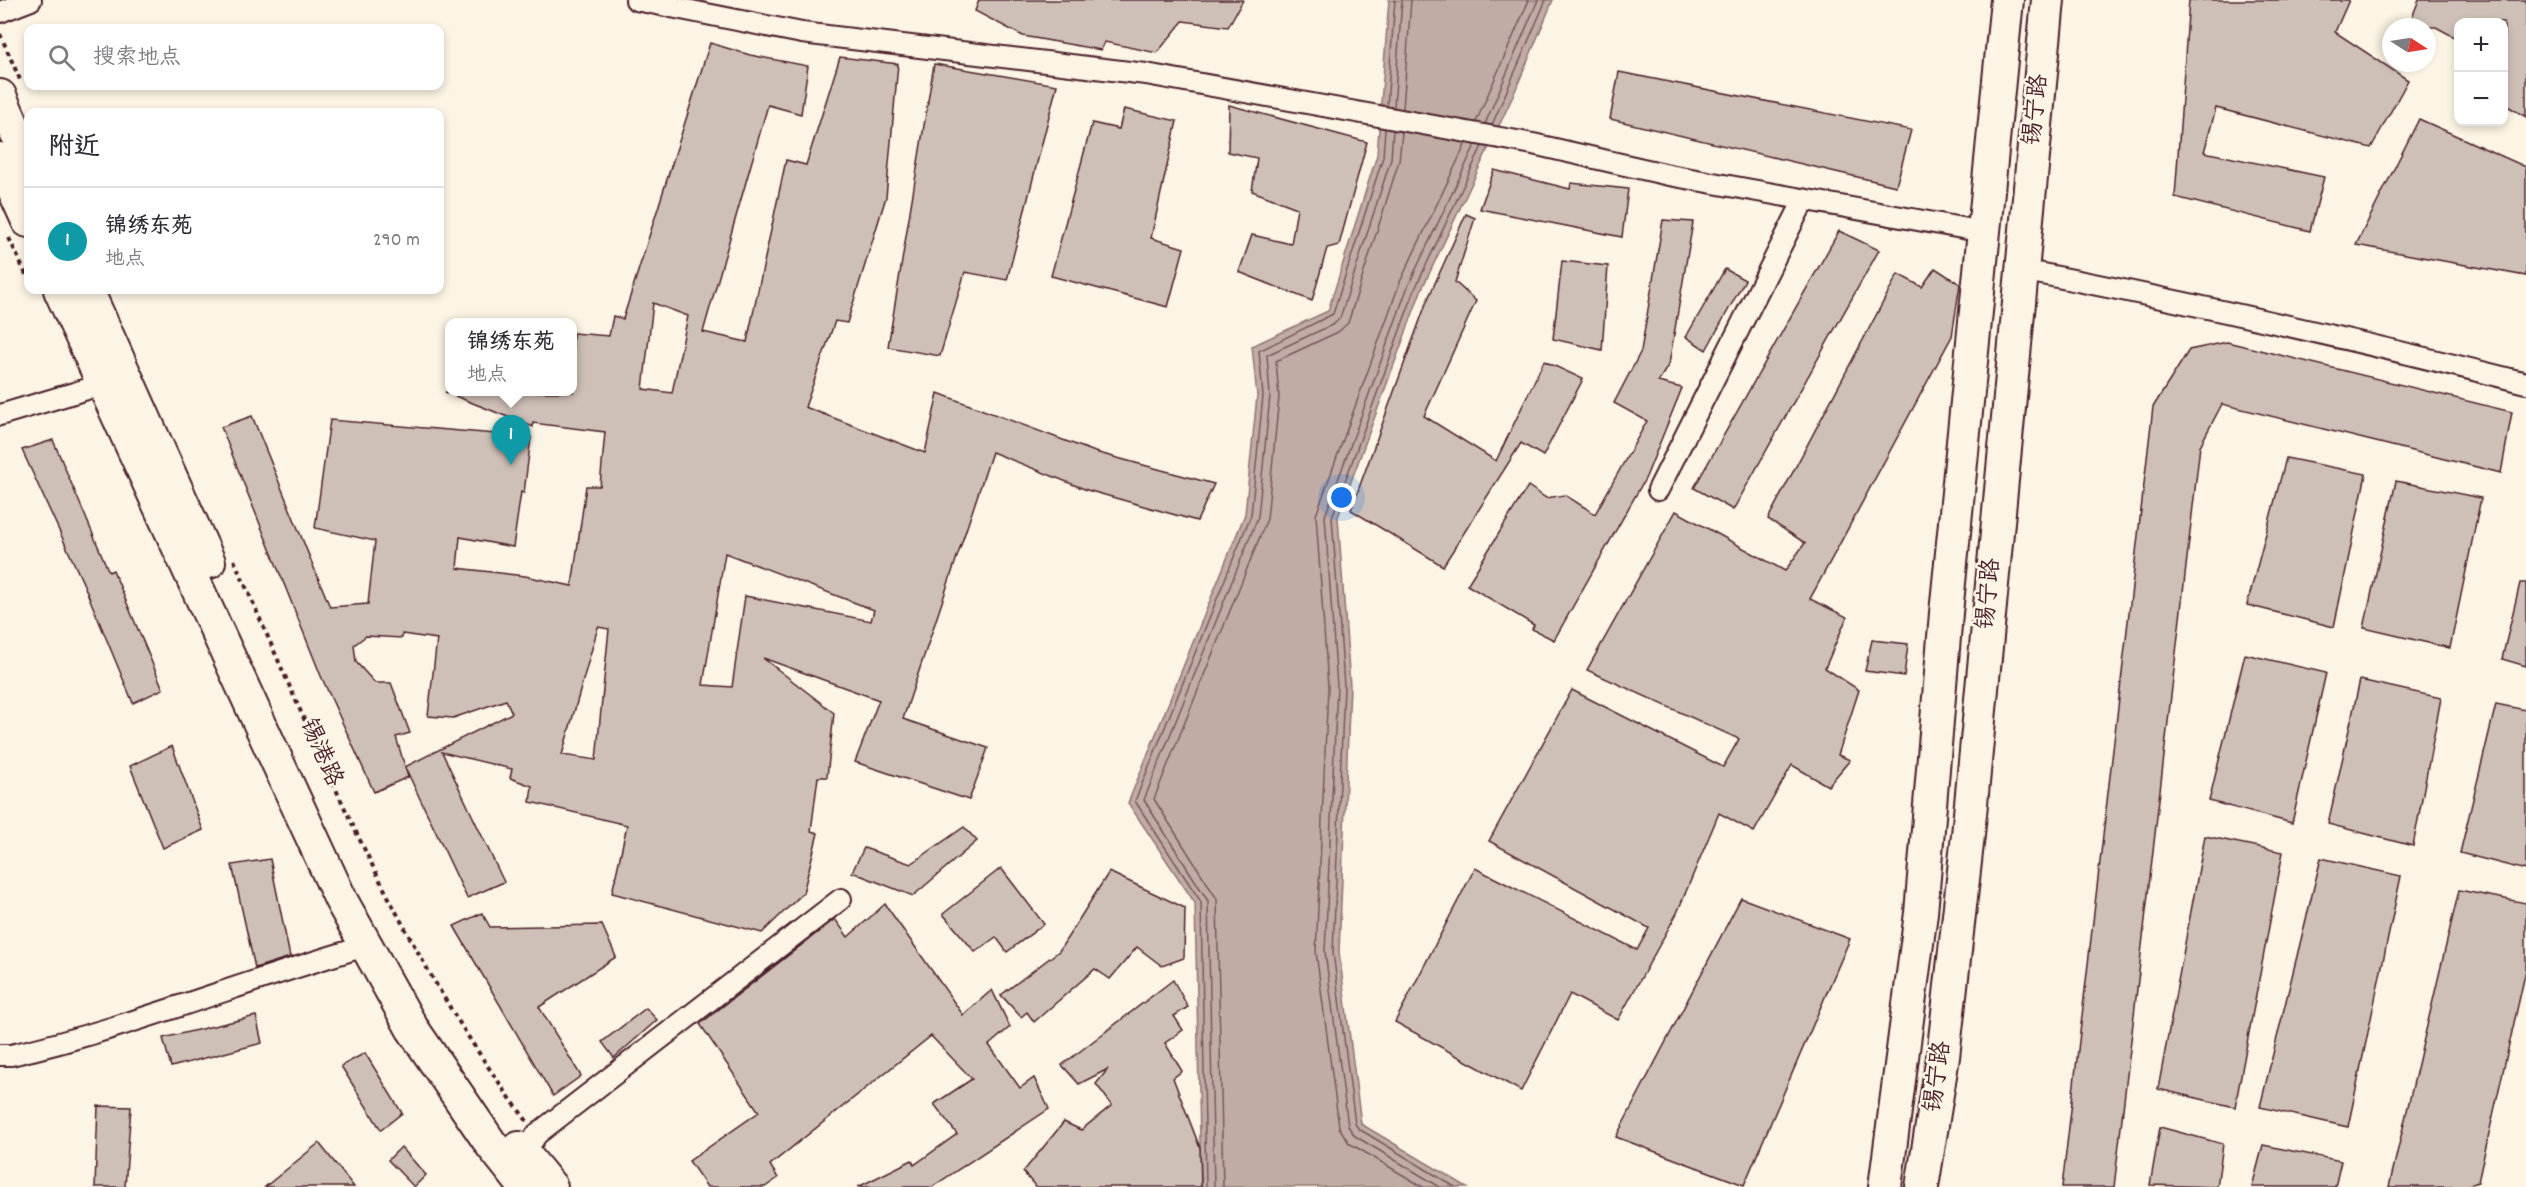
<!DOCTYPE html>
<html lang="zh">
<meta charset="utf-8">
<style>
body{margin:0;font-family:Dekko,"LXGW WenKai TC",sans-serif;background:#f2f2f3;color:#2b2b33}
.controls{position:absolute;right:18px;top:18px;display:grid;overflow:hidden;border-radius:12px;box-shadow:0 3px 9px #0003}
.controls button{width:54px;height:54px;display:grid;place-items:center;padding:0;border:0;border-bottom:2px solid #e1e1e2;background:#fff;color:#2b2b33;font:30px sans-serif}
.compass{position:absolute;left:2382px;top:18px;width:54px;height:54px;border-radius:50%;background:#fff;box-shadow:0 3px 9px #0003;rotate:102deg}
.you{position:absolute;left:1342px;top:498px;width:21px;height:21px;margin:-15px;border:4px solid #fff;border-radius:50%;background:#1a73e8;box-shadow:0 0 0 9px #1a73e833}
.badge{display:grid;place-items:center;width:39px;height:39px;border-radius:50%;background:#1f6fb2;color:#fff;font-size:20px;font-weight:700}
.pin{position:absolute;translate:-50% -50px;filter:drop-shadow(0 2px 3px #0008)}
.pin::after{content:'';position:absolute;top:32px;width:21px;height:18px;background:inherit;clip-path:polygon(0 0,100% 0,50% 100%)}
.popup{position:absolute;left:445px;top:318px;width:132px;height:78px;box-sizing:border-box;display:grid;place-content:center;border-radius:12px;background:#fff;filter:drop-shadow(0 2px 4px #0005);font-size:20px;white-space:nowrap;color:#7c7c81}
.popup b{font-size:22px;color:#2b2b33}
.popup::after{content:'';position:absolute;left:50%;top:100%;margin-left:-12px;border:12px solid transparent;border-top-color:#fff}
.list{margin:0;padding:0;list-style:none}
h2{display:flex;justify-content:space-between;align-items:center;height:78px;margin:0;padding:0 24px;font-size:26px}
h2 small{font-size:20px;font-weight:400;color:#7c7c81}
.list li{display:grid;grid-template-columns:39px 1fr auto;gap:18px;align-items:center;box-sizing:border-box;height:108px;padding:0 24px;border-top:2px solid #e1e1e2}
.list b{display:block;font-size:22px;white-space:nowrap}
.list p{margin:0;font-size:20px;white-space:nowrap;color:#7c7c81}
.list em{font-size:20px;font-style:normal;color:#7c7c81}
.icon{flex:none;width:33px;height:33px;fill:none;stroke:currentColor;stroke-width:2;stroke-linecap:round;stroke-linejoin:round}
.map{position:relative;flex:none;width:2526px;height:1187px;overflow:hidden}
.search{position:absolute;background:#fff;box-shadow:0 3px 9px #0003;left:24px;top:24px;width:420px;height:66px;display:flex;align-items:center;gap:15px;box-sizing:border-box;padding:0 21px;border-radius:12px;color:#7c7c81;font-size:22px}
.panel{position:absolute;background:#fff;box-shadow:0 3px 9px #0003;left:24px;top:108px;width:420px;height:186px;border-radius:12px}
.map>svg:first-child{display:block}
.water{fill:#c0aca5;stroke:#917474;stroke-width:1.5}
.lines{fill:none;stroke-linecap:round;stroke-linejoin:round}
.shore{stroke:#79575c;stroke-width:1.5}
.building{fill:#cfc0b7;stroke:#4a1f2b;stroke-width:1.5;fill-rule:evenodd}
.minor-casing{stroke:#4a1f2b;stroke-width:24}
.primary-casing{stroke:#4a1f2b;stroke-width:36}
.path{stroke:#4a1f2b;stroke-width:4;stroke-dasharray:4.5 4.5;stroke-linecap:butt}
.minor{stroke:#fcf5e5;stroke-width:20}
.primary{stroke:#fcf5e5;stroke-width:32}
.labels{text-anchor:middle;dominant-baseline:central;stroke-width:5;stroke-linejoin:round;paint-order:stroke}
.street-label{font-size:24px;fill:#4a1f2b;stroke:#fcf5e5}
</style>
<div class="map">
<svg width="2526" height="1187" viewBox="0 0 2526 1187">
<rect width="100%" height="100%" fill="#fcf5e5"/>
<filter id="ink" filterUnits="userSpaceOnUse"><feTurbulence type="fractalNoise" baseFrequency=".0167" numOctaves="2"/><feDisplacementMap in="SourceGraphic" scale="12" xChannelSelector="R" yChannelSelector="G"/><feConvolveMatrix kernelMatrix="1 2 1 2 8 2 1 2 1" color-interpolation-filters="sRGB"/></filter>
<g filter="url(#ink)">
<path class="water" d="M 1389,0 L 1553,0 L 1513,96 L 1421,291 L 1338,517 L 1350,686 L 1339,952 L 1361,1124 L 1467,1187 L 1201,1187 L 1195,903 L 1128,803 L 1245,514 L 1257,396 L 1252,346 L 1328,311 L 1377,155 Z"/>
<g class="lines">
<g class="shore">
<path d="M 1387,106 L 1395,0"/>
<path d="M 1394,107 L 1402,0"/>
<path d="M 1403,109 L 1411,0"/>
<path d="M 1476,122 L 1529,0"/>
<path d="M 1485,124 L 1538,0"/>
<path d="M 1492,125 L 1546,0"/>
<path d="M 1206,1187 L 1201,902 L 1135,801 L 1251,515 L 1263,396 L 1259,351 L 1333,314 L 1383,157 L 1385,129"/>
<path d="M 1214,1187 L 1208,901 L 1144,800 L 1258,517 L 1270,396 L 1267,355 L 1334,324 L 1340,318 L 1391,159 L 1393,130"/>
<path d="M 1223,1187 L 1217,899 L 1154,799 L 1267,519 L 1279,397 L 1276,361 L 1338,332 L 1348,323 L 1399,161 L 1402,132"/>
<path d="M 1423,1187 L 1349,1143 L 1339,1127 L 1316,952 L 1328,687 L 1316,515 L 1400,282 L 1466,143"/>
<path d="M 1440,1187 L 1355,1136 L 1348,1126 L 1325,952 L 1337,687 L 1325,516 L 1408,286 L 1475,145"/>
<path d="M 1455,1187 L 1359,1129 L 1355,1124 L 1333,952 L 1344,686 L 1332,517 L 1415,289 L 1482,146"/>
</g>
</g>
<g class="building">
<path d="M 979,0 L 1243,0 L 1228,27 L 1183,21 L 1157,53 L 1105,42 L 1101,50 L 1023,36 L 975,11 Z"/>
<path d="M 2189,0 L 2349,0 L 2335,32 L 2408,80 L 2371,148 L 2216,108 L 2204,152 L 2324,177 L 2310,231 L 2175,197 Z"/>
<path d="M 2419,0 L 2526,0 L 2526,117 L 2504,104 L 2504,22 L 2458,22 L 2458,39 L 2436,27 L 2408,27 Z"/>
<path d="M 710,43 L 750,55 L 808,66 L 801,114 L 768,105 L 703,332 L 747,342 L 786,160 L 806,165 L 840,57 L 898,64 L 886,197 L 847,323 L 835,321 L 805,407 L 925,453 L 938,393 L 1095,452 L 1214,484 L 1197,521 L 1087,490 L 992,452 L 903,719 L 988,748 L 969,800 L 855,762 L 879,700 L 763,658 L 834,713 L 827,777 L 818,777 L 811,831 L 818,833 L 803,893 L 762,933 L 612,893 L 627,825 L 530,802 L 532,786 L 510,778 L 512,769 L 442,752 L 504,882 L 467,898 L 405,767 L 408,777 L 374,792 L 321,676 L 221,427 L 252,416 L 330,607 L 368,604 L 375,541 L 315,528 L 330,420 L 531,437 L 524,493 L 521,492 L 513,547 L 460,537 L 457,568 L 525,576 L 572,586 L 586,486 L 600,486 L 605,432 L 533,423 L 533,427 L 445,392 L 573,392 L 573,333 L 609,336 L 613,316 L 623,319 ZM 653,303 L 688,316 L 672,393 L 643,389 ZM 725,553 L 874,610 L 871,621 L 745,596 L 732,687 L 703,685 ZM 598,627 L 609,629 L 596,760 L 562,755 ZM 402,634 L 437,639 L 428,716 L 453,718 L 506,700 L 512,713 L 405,767 L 396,737 L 410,733 L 391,683 L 375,683 L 356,662 L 354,645 L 366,636 L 402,638 Z"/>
<path d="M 934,64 L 1057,85 L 1007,280 L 965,272 L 940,356 L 888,347 Z"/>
<path d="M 1619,72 L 1911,130 L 1896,186 L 1610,119 Z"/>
<path d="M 1229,105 L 1367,142 L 1339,245 L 1327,248 L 1312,301 L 1239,272 L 1252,235 L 1291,244 L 1297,208 L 1252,191 L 1257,158 L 1228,152 Z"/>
<path d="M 1124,109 L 1177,121 L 1151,238 L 1184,248 L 1168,307 L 1051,276 L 1092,123 L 1119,129 Z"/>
<path d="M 2419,119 L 2526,167 L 2526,276 L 2356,245 Z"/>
<path d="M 1494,170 L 1570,189 L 1571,183 L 1628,189 L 1622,237 L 1480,209 Z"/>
<path d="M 1466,214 L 1475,218 L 1455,282 L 1476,301 L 1424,416 L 1496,461 L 1544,361 L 1583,379 L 1543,456 L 1521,443 L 1443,566 L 1351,510 L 1427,301 Z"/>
<path d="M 1663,220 L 1693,222 L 1669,364 L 1658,382 L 1682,388 L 1646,477 L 1554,640 L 1532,629 L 1534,625 L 1467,585 L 1528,486 L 1546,498 L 1565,495 L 1595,514 L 1647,421 L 1614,403 L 1641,351 Z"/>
<path d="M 1839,231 L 1879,250 L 1733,510 L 1694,488 Z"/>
<path d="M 1562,261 L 1608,266 L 1602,350 L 1553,339 Z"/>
<path d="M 1935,268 L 1960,284 L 1952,336 L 1810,599 L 1847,617 L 1825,668 L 1859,690 L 1838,755 L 1850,760 L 1828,786 L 1792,765 L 1754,832 L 1719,813 L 1677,913 L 1618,1020 L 1570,994 L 1521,1091 L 1395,1022 L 1475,868 L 1637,950 L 1649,928 L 1489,841 L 1572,690 L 1723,767 L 1739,739 L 1587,670 L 1676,511 L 1785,571 L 1805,543 L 1768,519 L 1898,274 L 1922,287 Z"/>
<path d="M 1725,269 L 1745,280 L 1706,350 L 1686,337 Z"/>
<path d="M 2227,342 L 2512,412 L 2501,473 L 2222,404 L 2200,446 L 2114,1187 L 2062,1187 L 2153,407 L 2189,350 Z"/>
<path d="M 53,440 L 109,572 L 113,570 L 163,689 L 133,703 L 84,585 L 22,450 Z"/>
<path d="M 2286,458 L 2366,474 L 2334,627 L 2247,605 Z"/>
<path d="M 2396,481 L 2481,498 L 2450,648 L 2364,628 Z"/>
<path d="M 2520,583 L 2526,583 L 2526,666 L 2502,659 Z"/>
<path d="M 1872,640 L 1908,644 L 1904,676 L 1865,671 Z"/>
<path d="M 2245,654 L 2326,673 L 2292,823 L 2209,801 Z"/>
<path d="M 2360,680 L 2441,698 L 2413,846 L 2328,824 Z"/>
<path d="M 2496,704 L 2526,710 L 2526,870 L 2460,853 Z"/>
<path d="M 172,746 L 203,830 L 163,848 L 130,766 Z"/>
<path d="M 964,827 L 977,841 L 913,896 L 852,872 L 864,848 L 911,864 Z"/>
<path d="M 2205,836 L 2283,852 L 2235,1107 L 2158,1089 Z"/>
<path d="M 2321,858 L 2401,876 L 2348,1127 L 2260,1107 Z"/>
<path d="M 270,859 L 290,957 L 255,968 L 232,865 Z"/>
<path d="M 1001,868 L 1044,924 L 1007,952 L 996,937 L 975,952 L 943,914 Z"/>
<path d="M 1109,872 L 1185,908 L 1184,958 L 1162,966 L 1137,947 L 1110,979 L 1095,969 L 1034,1022 L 1027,1012 L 1021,1017 L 1001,995 L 1059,951 Z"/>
<path d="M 2459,890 L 2526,903 L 2526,970 L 2478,1182 L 2464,1187 L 2389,1187 Z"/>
<path d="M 1741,898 L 1850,939 L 1744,1185 L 1616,1137 Z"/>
<path d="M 885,904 L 963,1015 L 992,990 L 1010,1027 L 989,1045 L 1020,1088 L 1034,1078 L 1049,1109 L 932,1187 L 858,1187 L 912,1160 L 914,1165 L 957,1134 L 934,1104 L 972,1079 L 931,1036 L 770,1165 L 778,1178 L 765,1187 L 707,1187 L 689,1161 L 759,1112 L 700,1024 L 835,919 L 848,937 Z"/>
<path d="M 482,913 L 490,927 L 602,925 L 616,957 L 539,1007 L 581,1076 L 553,1096 L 454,926 Z"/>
<path d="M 1173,980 L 1188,1007 L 1174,1016 L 1183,1030 L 1165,1043 L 1182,1071 L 1173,1078 L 1200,1148 L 1201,1187 L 1036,1187 L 1023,1172 L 1064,1122 L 1081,1130 L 1112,1105 L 1096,1084 L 1108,1069 L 1079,1084 L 1062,1065 Z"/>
<path d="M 646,1008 L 657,1020 L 614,1058 L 602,1042 Z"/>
<path d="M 256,1016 L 262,1043 L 171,1067 L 163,1038 Z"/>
<path d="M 365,1053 L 402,1113 L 381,1130 L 341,1066 Z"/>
<path d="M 98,1106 L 131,1107 L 125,1187 L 95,1187 Z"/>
<path d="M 2160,1127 L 2223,1144 L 2217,1187 L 2150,1185 Z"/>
<path d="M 319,1143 L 354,1187 L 265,1187 Z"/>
<path d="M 2263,1145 L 2341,1161 L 2335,1187 L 2252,1187 Z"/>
<path d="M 401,1147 L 426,1175 L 414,1187 L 388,1160 Z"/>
</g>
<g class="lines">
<g class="minor-casing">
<g id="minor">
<path d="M 636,0 L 802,33 L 1146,74 L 1533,144 L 1669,175 L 1984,232"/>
<path d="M 0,12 L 31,0"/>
<path d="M 2021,270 C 2191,302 2359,341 2526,383"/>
<path d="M 0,415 L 104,384"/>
<path d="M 1658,490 L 1804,200"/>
<path d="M 0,1055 L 11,1055 C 130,1028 247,980 366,946"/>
<path d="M 524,1154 L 537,1134 L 841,899"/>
</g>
</g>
<g class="primary-casing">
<g id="primary">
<path d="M 0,96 L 28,160"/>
<path d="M 0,159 L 28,221"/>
<path d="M 60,290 L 341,900 L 412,1028 L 491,1144 L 525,1187"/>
<path d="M 87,290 L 209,562"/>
<path d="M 519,1148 L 551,1187"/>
<path d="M 1885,1187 L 1921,913 L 1946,613 L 2007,0"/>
<path d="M 1922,1187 L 1943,1057 L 1968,835 L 2048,0"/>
</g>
</g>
<g class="path">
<path d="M 0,34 L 21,82"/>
<path d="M 9,238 L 28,279"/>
<path d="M 234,560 C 320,753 398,951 527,1121"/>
</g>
<use href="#minor" class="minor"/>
<use href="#primary" class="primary"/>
</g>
</g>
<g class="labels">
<g class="street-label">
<text transform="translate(2037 110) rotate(-84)">锡宁路</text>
<text transform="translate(1990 594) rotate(-85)">锡宁路</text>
<text transform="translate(320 753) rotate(66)">锡港路</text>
<text transform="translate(1939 1077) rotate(-82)">锡宁路</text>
</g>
</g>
</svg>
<div class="controls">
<button>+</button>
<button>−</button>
</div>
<svg class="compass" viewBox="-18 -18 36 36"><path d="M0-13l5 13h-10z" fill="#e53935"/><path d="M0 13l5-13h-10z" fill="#7c7c81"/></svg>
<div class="you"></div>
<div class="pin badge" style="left:511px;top:465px;background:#0f9aa8">1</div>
<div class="popup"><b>锦绣东苑</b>地点</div>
<div class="search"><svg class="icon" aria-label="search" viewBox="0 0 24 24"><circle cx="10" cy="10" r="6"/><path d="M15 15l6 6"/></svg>搜索地点</div>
<section class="panel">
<h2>附近<small></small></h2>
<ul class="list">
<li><span class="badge" style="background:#0f9aa8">1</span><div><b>锦绣东苑</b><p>地点</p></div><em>290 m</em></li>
</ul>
</section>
</div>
